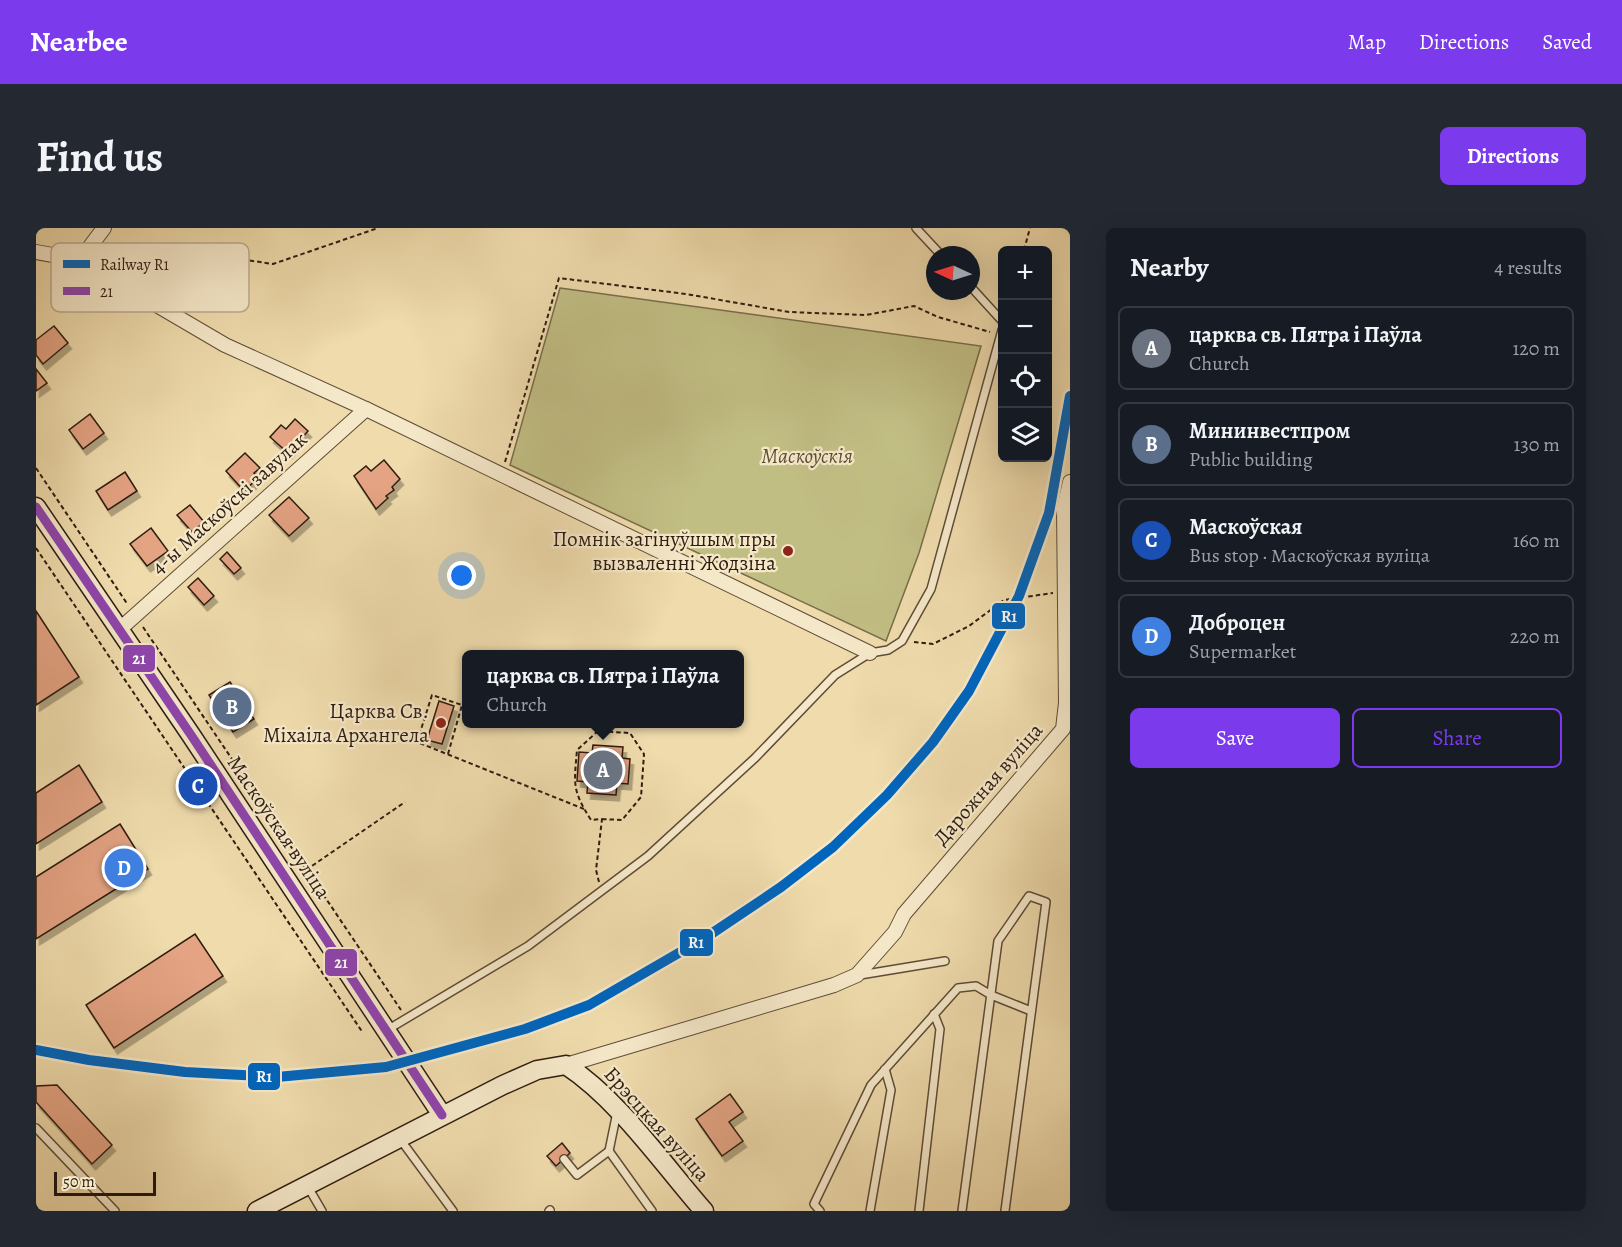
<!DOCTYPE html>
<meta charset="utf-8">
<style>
body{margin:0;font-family:Alegreya,serif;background:#242831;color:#f1f3f6}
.controls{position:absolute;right:18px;top:18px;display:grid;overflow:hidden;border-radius:9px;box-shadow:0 6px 24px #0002}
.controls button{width:54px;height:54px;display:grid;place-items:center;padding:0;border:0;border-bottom:2px solid #363941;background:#171b24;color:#f1f3f6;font:30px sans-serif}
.compass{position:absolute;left:890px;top:18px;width:54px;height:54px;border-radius:50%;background:#171b24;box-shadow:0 6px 24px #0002;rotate:274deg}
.scale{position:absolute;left:18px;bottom:15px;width:102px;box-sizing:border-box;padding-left:6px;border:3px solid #2e1c10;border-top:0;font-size:16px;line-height:21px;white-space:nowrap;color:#2e1c10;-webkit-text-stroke:4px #f5e8c9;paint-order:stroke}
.you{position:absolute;left:426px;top:348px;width:21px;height:21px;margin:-15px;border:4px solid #fff;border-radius:50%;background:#1a73e8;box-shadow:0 0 0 9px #1a73e833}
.badge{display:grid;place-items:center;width:39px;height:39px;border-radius:50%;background:#7c3aed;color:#fff;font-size:20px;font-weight:700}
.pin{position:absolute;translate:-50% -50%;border:3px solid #fff;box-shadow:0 2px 6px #0006}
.popup{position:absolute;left:426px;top:422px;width:282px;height:78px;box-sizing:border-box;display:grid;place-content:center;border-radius:9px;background:#171b24;filter:drop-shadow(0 2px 4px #0005);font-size:20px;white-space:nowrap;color:#9ea1a6}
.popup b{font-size:22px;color:#f1f3f6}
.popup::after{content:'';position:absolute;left:50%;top:100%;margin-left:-12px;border:12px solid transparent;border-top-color:#171b24}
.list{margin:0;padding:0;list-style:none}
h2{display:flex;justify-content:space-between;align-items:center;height:78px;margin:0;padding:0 24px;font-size:26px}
h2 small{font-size:20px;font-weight:400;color:#9ea1a6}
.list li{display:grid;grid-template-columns:39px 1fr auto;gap:18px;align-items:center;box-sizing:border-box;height:84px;margin:0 12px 12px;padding:0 12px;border:2px solid #363941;border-radius:9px}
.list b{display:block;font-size:22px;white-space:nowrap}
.list p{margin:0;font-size:20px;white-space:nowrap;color:#9ea1a6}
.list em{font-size:20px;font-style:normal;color:#9ea1a6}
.actions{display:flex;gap:12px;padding:18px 24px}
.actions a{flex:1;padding:14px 0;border:2px solid #7c3aed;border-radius:9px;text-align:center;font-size:21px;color:#7c3aed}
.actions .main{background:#7c3aed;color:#fff}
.icon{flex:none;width:33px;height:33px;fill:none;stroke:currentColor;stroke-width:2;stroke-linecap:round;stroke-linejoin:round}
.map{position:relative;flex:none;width:1034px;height:983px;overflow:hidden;border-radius:9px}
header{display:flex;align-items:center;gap:36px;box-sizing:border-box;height:84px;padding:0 30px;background:#7c3aed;color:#fff}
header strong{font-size:28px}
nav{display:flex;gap:33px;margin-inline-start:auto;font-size:21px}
.intro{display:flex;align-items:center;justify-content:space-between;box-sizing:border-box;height:144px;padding:0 36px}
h1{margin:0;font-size:42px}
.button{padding:15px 27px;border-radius:9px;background:#7c3aed;color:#fff;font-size:21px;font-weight:700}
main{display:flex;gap:36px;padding:0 36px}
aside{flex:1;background:#171b24;border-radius:9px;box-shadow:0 6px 24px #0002}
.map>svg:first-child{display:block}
.green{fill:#c1be84;stroke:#786d4a;stroke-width:1.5}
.building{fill:#e4a383;stroke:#2e1c10;stroke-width:1.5;filter:url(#shadow)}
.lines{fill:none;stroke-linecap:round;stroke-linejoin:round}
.service-casing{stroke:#5e4c37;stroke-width:10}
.minor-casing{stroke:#5e4c37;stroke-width:16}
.secondary-casing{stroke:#2e1c10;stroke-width:21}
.path{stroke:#2e1c10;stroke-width:2;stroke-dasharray:4.5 3;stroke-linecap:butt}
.service{stroke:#f5e8c9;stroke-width:7}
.minor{stroke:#f5e8c9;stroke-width:14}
.secondary{stroke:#f5e8c9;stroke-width:18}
.bus-1-casing{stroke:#f5e8c9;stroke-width:14}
.bus-1{stroke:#8e44ad;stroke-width:9}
.rail-1-casing{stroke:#f5e8c9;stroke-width:15}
.rail-1{stroke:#0065bd;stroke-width:10}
.poi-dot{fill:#8f2418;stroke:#f5e8c9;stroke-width:2}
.labels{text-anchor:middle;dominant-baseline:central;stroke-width:4.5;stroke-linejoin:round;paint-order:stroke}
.park-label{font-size:21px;font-style:italic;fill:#5a4d33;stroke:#f5e8c9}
.street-label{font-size:21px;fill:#2e1c10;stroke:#f5e8c9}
.poi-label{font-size:21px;fill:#2e1c10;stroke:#f5e8c9;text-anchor:end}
.key{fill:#f5e8c9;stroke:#b9ab92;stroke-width:1.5}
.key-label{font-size:16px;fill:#2e1c10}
.line-badge{stroke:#f5e8c9;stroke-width:2}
.badge-label{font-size:16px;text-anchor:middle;font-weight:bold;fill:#fff}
</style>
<header>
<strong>Nearbee</strong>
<nav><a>Map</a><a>Directions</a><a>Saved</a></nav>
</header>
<div class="intro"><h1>Find us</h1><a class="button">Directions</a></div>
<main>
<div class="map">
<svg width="1034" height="983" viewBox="0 0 1034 983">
<defs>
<filter id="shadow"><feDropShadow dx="3.5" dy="6" stdDeviation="0" flood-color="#0004"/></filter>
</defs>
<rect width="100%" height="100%" fill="#efdbac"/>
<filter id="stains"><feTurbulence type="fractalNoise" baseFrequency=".00333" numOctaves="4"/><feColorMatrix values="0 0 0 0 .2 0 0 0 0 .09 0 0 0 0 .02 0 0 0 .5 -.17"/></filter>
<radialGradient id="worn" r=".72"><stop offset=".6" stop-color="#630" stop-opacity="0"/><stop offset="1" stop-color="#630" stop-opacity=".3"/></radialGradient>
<path class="green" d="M 524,60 L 945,118 L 883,325 L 850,413 L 474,237 Z"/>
<g class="building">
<path d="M 18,98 L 32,115 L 7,136 L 0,127 L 0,112 Z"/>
<path d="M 0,141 L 11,155 L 0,163 Z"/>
<path d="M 54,186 L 68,205 L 47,221 L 33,202 Z"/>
<path d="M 259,191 L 272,203 L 252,225 L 234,209 L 245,197 L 250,201 Z"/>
<path d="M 209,225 L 224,240 L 218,245 L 222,250 L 208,263 L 190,243 Z"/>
<path d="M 348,232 L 364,251 L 356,259 L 358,262 L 350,268 L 352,270 L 340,281 L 318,248 L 330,238 L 335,243 Z"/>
<path d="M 89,244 L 101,263 L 72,282 L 60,263 Z"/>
<path d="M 253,269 L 273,290 L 253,308 L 233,287 Z"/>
<path d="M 154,277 L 168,294 L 156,304 L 141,287 Z"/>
<path d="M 115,300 L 132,323 L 111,338 L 94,316 Z"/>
<path d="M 191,324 L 205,340 L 198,346 L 184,331 Z"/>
<path d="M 162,350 L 178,368 L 168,377 L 152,359 Z"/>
<path d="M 0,383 L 43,449 L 0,477 Z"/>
<path d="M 194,454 L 218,491 L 197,504 L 173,467 Z"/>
<path d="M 403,473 L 418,478 L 406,516 L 391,512 Z"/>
<path d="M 557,517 L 587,519 L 586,530 L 594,531 L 592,556 L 581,555 L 580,567 L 551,565 L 552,554 L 541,553 L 543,524 L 556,525 Z"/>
<path d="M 43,537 L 66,574 L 0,616 L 0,565 Z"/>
<path d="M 84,596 L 112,641 L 0,711 L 0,649 Z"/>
<path d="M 159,706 L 187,748 L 78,820 L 50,777 Z"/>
<path d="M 21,857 L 76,917 L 56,936 L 0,874 L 0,858 Z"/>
<path d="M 694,866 L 707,884 L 693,894 L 707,913 L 686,928 L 660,891 Z"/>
<path d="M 526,915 L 534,925 L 520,938 L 511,928 Z"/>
</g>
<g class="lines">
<g class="service-casing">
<g id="service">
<path d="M 880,0 L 905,27"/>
<path d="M 935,59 L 966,93"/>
<path d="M 824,747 L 909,733"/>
<path d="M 351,802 L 492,718 L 612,628 L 719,530 L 799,447 L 834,425 L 852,422 L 866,413 L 895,361 L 966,102"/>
<path d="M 0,900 L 79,983"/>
<path d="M 364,911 L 417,983"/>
<path d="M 573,923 L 581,884"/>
<path d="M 528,931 L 541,947 L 573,923 L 616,983"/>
<path d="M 272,959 L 286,983"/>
<path d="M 513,983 L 514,982"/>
<path d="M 784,983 L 778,976 L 835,857 L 922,760 L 940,758 L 955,767 L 995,783"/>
<path d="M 834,983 L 855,862 L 849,841"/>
<path d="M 883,983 L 904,801 L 898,786"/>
<path d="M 926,983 L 962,713 L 993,668 L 1010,674 L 969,983"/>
</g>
</g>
<g class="minor-casing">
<g id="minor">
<path d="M 0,24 L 44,32 L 189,117 L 330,181 L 834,425"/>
<path d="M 44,32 L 68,0"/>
<path d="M 84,401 L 330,181"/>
<path d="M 530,837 L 798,757 L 821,747 L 859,704 L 868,686 L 1027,501 L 1030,475 L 1028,280 L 1034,254"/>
</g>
</g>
<g class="secondary-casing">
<g id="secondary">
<path d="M 0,279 L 155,507 L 406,887"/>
<path d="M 221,983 L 467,857 L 501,842 L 530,837 C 583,872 626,935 668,983"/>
</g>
</g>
<g class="path">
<path d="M 988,22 L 994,0"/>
<path d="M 124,63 L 173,35 L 204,31 L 237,36 L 342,0"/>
<path d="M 469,234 L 523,50 L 650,66 L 753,84 L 830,87 L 878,78 L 902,89 L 954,104"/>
<path d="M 0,240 L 92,377"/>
<path d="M 0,320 L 327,805"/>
<path d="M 107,399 L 365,782"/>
<path d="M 878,414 L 897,416 L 933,398 L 968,372 L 1017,365"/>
<path d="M 412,526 L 426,477 L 396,467 L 381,514 L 548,581"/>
<path d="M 270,642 L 369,574"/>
<path d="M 563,654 L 560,642 L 566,591 L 555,592 C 536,562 538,557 541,522 L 562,503 L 594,505 L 608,526 L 605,569 L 586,592 L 566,591"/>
</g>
<use href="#service" class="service"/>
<use href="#minor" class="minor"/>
<use href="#secondary" class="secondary"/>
<g class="bus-1-casing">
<path id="bus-1" d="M 0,279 L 155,507 L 406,887"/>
</g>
<use href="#bus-1" class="bus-1"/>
<g class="rail-1-casing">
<path id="rail-1" d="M 0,822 L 53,832 L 149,844 L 241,849 L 350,839 L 489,801 L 553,777 L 672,708 L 745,659 L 797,619 L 851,567 L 897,514 L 933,463 L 983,368 L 1013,285 L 1034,168"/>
</g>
<use href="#rail-1" class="rail-1"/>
</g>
<g class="poi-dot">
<circle cx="752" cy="323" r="6"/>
<circle cx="405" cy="495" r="6"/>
</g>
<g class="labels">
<g class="park-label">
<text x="771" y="228">Маскоўскія</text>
</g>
<g class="street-label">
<text transform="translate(193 275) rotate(-42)">4-ы Маскоўскі завулак</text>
<text transform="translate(952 556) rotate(-49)">Дарожная вуліца</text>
<text transform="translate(243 599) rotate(56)">Маскоўская вуліца</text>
<text transform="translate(621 896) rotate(48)">Брэсцкая вуліца</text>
</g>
<g class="poi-label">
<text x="740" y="311">Помнік загінуўшым пры<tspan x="740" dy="24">вызваленні Жодзіна</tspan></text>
<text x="393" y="483">Царква Св.<tspan x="393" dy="24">Міхаіла Архангела</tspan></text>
</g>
</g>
<rect x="15" y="15" width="198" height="69" rx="9" class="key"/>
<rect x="27" y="32" width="27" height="8" fill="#0065bd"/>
<rect x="27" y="59" width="27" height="8" fill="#8e44ad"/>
<g class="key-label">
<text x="64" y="42">Railway R1</text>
<text x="64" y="69">21</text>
</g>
<g class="line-badge">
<rect x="955" y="374" width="35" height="28" rx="6" fill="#0065bd"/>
<rect x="86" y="416" width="34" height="29" rx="6" fill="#8e44ad"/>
<rect x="643" y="700" width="35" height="29" rx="6" fill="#0065bd"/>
<rect x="288" y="720" width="34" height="29" rx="6" fill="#8e44ad"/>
<rect x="211" y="834" width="34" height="29" rx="6" fill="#0065bd"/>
</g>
<g class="badge-label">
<text x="973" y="394">R1</text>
<text x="103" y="436">21</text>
<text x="660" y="720">R1</text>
<text x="305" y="740">21</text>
<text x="228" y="854">R1</text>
</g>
<rect width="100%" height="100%" filter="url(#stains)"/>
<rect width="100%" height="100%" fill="url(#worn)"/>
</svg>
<div class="controls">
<button>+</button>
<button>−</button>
<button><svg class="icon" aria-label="locate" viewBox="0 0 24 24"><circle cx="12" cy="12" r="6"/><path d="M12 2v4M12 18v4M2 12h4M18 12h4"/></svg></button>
<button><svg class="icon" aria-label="layers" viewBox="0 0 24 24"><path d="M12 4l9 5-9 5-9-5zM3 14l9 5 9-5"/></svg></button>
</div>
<svg class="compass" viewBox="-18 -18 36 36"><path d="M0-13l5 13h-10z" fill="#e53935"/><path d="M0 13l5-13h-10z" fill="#9ea1a6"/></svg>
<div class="scale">50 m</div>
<div class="you"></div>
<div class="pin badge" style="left:567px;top:542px;background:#6b7280">A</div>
<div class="popup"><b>царква св. Пятра і Паўла</b>Church</div>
<div class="pin badge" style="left:196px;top:479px;background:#5c6f8a">B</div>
<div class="pin badge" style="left:162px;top:558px;background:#1a4fb4">C</div>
<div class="pin badge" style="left:88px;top:640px;background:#3f7fe0">D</div>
</div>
<aside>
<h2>Nearby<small>4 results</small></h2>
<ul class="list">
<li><span class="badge" style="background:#6b7280">A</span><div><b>царква св. Пятра і Паўла</b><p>Church</p></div><em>120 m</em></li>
<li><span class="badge" style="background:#5c6f8a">B</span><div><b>Мининвестпром</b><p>Public building</p></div><em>130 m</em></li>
<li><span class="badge" style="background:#1a4fb4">C</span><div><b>Маскоўская</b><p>Bus stop · Маскоўская вуліца</p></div><em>160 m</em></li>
<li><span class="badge" style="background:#3f7fe0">D</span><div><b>Доброцен</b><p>Supermarket</p></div><em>220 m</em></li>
</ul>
<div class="actions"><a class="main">Save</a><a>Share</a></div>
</aside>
</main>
